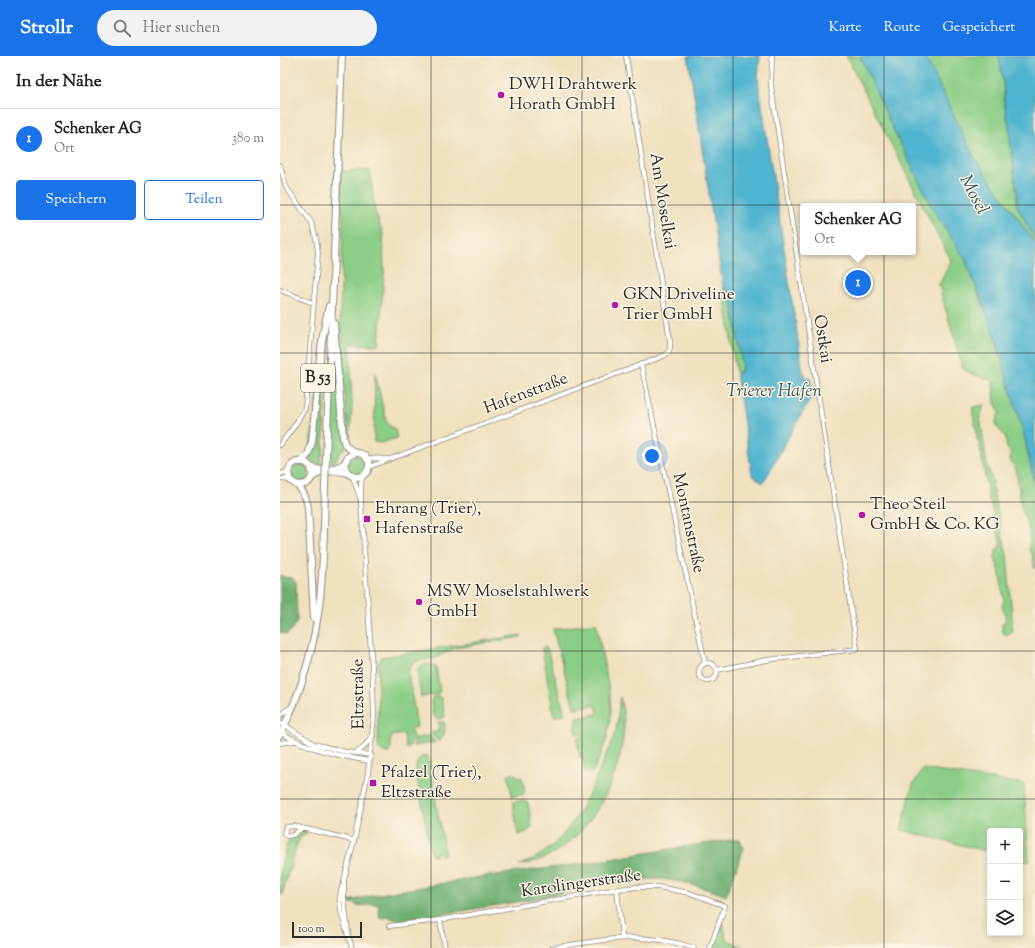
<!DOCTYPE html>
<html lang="de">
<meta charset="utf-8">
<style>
body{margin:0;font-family:"Sorts Mill Goudy",serif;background:#f2f2f2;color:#222}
.controls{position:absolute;right:12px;bottom:12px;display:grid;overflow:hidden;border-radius:4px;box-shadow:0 2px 6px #0003}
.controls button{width:36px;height:36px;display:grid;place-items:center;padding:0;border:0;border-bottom:1px solid #e0e0e0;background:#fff;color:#222;font:20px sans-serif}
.scale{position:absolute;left:12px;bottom:10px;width:70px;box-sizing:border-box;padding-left:4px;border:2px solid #2b2b2b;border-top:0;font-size:11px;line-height:14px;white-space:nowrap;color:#2b2b2b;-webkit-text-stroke:3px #fcf5e5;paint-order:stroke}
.you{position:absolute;left:372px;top:400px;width:14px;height:14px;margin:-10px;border:3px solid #fff;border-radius:50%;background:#1a73e8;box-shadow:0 0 0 6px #1a73e833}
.badge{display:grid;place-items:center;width:26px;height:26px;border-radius:50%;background:#1a73e8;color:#fff;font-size:13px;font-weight:700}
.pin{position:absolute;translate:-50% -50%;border:2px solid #fff;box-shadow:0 1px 4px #0006}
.popup{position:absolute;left:520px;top:147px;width:116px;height:52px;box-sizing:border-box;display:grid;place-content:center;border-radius:4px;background:#fff;filter:drop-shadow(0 1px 3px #0005);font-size:13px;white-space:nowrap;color:#767676}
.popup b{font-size:15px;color:#222}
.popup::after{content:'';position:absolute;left:50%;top:100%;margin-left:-8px;border:8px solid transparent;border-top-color:#fff}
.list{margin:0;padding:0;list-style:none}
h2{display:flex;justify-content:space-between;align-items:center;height:52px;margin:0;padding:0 16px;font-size:17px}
h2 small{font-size:13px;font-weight:400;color:#767676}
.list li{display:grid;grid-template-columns:26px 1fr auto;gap:12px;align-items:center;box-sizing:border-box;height:60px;padding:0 16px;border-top:1px solid #e0e0e0}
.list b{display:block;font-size:15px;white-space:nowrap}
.list p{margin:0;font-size:13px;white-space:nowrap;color:#767676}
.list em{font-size:13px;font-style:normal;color:#767676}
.actions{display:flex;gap:8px;padding:12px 16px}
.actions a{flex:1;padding:9px 0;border:1px solid #1a73e8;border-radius:4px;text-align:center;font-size:14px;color:#1a73e8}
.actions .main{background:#1a73e8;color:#fff}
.icon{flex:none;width:22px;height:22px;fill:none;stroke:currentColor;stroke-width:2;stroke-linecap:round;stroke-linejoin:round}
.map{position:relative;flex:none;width:755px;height:892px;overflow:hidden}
header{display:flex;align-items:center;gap:24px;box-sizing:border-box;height:56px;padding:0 20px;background:#1a73e8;color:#fff}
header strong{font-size:19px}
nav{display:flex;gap:22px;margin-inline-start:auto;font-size:14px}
.search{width:280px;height:36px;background:#f2f2f2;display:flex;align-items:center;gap:10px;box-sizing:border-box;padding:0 14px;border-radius:22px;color:#767676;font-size:15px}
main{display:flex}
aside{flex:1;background:#fff}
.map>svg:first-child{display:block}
.green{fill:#8acd86;stroke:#5a7c58}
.forest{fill:#6fb073;stroke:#4d6e4f}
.water{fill:#50b4cf;stroke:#3e707d}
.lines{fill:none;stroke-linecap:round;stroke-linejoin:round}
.minor-casing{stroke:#8d8674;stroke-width:5.5}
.primary-casing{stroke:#8d8674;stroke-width:8}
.minor{stroke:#fff;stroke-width:4}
.primary{stroke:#fff;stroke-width:6}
.primary-bridge-casing{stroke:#8d8674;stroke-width:8;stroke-linecap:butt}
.primary-bridge{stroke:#fff;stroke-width:6}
.grid{fill:none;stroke:#2b2b2b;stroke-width:1;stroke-opacity:0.55}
.poi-dot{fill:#b5179e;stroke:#fcf5e5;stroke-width:1.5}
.labels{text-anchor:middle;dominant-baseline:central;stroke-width:3;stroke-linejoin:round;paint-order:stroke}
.shield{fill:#fcf5e5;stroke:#6a6863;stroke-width:1}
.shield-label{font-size:16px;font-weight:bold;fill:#2b2b2b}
.poi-label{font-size:17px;fill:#2b2b2b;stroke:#fcf5e5;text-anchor:start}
.street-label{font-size:17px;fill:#2b2b2b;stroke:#fcf5e5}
.water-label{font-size:18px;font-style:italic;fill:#385b64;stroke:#fcf5e5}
</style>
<header>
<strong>Strollr</strong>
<div class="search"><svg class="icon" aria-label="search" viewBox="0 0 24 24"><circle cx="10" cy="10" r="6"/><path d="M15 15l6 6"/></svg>Hier suchen</div>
<nav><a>Karte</a><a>Route</a><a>Gespeichert</a></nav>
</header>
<main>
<aside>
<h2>In der Nähe<small></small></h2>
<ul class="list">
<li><span class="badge">1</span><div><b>Schenker AG</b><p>Ort</p></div><em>380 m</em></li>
</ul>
<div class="actions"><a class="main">Speichern</a><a>Teilen</a></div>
</aside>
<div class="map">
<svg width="755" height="892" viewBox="0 0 755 892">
<rect width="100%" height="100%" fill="#fcf5e5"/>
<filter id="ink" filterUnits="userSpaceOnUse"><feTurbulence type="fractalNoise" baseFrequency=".025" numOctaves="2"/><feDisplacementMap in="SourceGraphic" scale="8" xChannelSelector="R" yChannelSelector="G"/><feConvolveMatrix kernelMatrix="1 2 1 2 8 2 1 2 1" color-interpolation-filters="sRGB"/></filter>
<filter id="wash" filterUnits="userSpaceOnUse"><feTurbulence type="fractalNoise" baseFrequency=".012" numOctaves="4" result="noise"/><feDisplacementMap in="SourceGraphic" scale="16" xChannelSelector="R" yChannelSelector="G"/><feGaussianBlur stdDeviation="0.9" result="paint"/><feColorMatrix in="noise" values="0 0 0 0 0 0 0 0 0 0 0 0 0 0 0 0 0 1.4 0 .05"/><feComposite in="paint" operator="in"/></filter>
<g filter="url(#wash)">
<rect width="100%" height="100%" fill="#efe0be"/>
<g class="green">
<path d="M 566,0 L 580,0 L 613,73 L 653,153 L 685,203 L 713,274 L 744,379 L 755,430 L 755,513 L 753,501 L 749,493 L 750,485 L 748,470 L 742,455 L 736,413 L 730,404 L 731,397 L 727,392 L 725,380 L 717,371 L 716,365 L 720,356 L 715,347 L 713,328 L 711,324 L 689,317 L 682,311 L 659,229 L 671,205 Z"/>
<path d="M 645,0 L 719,0 L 724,34 L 724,44 L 727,64 L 729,66 L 730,84 L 737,138 L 736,148 L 755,183 L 755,187 L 694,101 Z"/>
<path d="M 90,114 L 95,155 L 103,178 L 104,217 L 99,289 L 70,288 L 72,348 L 70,382 L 68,379 L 60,262 L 63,167 L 61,140 L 61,115 Z"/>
<path d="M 443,231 L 451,238 L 462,309 L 461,315 L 456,317 Z"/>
<path d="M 47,274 L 48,274 L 43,400 L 41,400 L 41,409 L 35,408 L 29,401 Z"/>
<path d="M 54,283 L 65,392 L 61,395 L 56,404 L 51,407 L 51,399 L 50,399 Z"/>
<path d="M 95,316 L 106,365 L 109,370 L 115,373 L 117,382 L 100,387 L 94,386 Z"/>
<path d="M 704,349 L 700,361 L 707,409 L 713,426 L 712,431 L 727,499 L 733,573 L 732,577 L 728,579 L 723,577 L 722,569 L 726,563 L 722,550 L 724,543 L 719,513 L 715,503 L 716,494 L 721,490 L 709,442 L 699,387 L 697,384 C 698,373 691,358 693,351 Z"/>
<circle cx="77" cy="409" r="9"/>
<circle cx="20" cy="418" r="9"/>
<path d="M 316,567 L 330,639 L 331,656 L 329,670 L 326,685 L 321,698 L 313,716 L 305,717 L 302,701 L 300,701 L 297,683 L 301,682 L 300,677 L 296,678 L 295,668 L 298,662 L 318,658 L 316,649 L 294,652 L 273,573 Z"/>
<path d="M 241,579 L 241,581 L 175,592 L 155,602 L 138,605 L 131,608 L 128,616 L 137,671 L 131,672 L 132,680 L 134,681 L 129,691 L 126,692 L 124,678 L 111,680 L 111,691 L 109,694 L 109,697 C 104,697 101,695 98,691 L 98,610 L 102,601 Z"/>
<path d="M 265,591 L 267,592 L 284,655 L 284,658 L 274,661 L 262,592 Z"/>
<path d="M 150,608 L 156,611 L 160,636 L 157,638 L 141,641 L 137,614 L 141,609 Z"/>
<path d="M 158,640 L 161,642 L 165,661 L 157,663 L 153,659 L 151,646 L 153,641 Z"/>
<path d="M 340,641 C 342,650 344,659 344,668 C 343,726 302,801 239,809 C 285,794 306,747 323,706 C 328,694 335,681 337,668 C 339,659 338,650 340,641 Z"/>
<path d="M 158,666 L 164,666 C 166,674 165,679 159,686 L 151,677 L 159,675 Z"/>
<path d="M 150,680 L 155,687 L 133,690 L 136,682 Z"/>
<path d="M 148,700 L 165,798 L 165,799 L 160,799 L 159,796 L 155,797 L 156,800 L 151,798 L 136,716 L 136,708 L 141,701 Z"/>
<path d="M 643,713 L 744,728 L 749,806 L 740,804 L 740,775 L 710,775 L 710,796 L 621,774 L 633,728 Z"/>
<path d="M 228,718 L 234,718 L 242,722 L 245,735 L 243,738 L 232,741 Z"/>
<path d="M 242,744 L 248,747 L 252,771 L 247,776 L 238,779 L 233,746 Z"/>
<path d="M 27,775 L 26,778 L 20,782 L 17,788 L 2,839 L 0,839 L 0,813 L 8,785 C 16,782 20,775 27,775 Z"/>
<path d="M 443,865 L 446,883 L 465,892 L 445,892 L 441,890 L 440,892 L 433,892 Z"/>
</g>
<g class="forest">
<path d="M 0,519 L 4,521 L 13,522 L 16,526 L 17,566 L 7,579 L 0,576 Z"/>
<path d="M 460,783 L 463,794 L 446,840 C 422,831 395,822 369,823 C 334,824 294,835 259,842 C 212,851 164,857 118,865 L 109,861 L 100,863 L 98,848 L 77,850 L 74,847 L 70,847 L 69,845 L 100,838 L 206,820 L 301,808 L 407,790 Z"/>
</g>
<g class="water">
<path d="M 408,0 L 480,0 L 478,23 L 523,316 L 527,322 L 530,322 L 533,338 L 483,427 L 472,419 L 456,317 L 461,315 L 462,309 L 451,238 L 443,231 Z"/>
<path d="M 580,0 L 645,0 L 694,101 L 755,187 L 755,430 L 744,379 L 713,274 L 685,203 L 653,153 L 613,73 Z"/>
<path d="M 719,0 L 755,0 L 755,183 L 737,150 L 737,138 L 730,84 L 729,67 L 727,61 L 724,44 L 724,34 Z"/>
</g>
</g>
<g filter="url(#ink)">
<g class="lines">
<g class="minor-casing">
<g id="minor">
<path d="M 0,109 L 6,131 L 31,166 L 36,182 L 38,197 L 25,352 L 15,369 L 0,389"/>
<path d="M 0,234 L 33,247"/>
<path d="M 361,308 L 425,607"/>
<path d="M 87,402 L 108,403"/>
<path d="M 89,411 L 381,301 C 389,298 391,294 390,285 L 346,0"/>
<path d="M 0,418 L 8,416"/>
<path d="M 73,421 L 80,442"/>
<path d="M 0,423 L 10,424"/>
<circle cx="428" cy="616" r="9"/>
<path d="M 437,614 L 487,604 L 577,593 L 491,30 L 492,0"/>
<path d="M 0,660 L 12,650"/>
<path d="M 0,666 L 34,688 L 66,696 L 91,699"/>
<path d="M 0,676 C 27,693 59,700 90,705"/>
<path d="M 0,687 L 15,685"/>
<path d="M 76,697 L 83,692 L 93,679"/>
<path d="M 22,772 L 13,779 L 7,780 L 4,777 L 6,771 L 14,770 L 68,783 L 74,785"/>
<path d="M 63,829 C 54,848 67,873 72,892"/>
<path d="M 337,833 L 342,881"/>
<path d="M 109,870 L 160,864"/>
<path d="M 68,876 L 64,842 L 64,824 L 74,785 L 88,717 L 94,661 L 93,627 L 81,446 L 81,427 L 83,420"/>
<path d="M 165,892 L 160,864 L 337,833 L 358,831 L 378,831 L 410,837 L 445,850 L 430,892"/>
<path d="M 272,892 C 324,883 363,875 414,892"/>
</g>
</g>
<g class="primary-casing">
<g id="primary">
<path d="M 54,268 L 63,381 L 65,389 L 75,397"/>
<circle cx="77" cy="409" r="12"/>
<path d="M 46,401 L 62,0"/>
<path d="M 21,405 L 28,399 L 32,386 C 37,340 38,294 49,250"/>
<path d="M 31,412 C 34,419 32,424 26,428 L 17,429 L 10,424 C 6,416 9,410 16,406 L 25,406 C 28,408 30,411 33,412 C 41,416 58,412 65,407"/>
<path d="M 32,421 C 41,415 58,414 68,417"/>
<path d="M 17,429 C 24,436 27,442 28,452 L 34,562"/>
<path d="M 0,679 C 21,637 35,589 40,542 C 44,505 44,467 45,430"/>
</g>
</g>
<use href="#minor" class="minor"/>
<use href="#primary" class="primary"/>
<g class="primary-bridge-casing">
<path id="primary-bridge" d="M 45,430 L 46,401"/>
</g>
<use href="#primary-bridge" class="primary-bridge"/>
</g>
</g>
<path class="grid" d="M 151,0 L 151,892M 302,0 L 302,892M 453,0 L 453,892M 604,0 L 604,892M 0,149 L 755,149M 0,297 L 755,297M 0,446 L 755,446M 0,595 L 755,595M 0,743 L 755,743"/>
<g class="poi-dot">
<circle cx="221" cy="39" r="4"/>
<circle cx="335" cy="249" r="4"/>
<circle cx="582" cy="459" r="4"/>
<rect x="83" y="459" width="8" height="8" rx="2"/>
<circle cx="139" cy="546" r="4"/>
<rect x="89" y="723" width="8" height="8" rx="2"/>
</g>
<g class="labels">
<rect class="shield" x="21" y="308" width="34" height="28" rx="3"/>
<g class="shield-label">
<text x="38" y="322">B 53</text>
</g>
<g class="poi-label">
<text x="229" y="29">DWH Drahtwerk<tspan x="229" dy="20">Horath GmbH</tspan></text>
<text x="343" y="239">GKN Driveline<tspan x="343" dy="20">Trier GmbH</tspan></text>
<text x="590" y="449">Theo Steil<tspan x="590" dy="20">GmbH &amp; Co. KG</tspan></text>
<text x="95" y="453">Ehrang (Trier),<tspan x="95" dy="20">Hafenstraße</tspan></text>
<text x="147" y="536">MSW Moselstahlwerk<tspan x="147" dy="20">GmbH</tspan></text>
<text x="101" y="717">Pfalzel (Trier),<tspan x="101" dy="20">Eltzstraße</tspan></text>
</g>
<g class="street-label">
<text transform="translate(382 145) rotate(81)">Am Moselkai</text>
<text transform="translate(542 283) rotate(81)">Ostkai</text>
<text transform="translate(246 338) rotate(-21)">Hafenstraße</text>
<text transform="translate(408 467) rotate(78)">Montanstraße</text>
<text transform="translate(79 638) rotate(-91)">Eltzstraße</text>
<text transform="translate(301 828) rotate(-8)">Karolingerstraße</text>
</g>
<g class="water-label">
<text transform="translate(693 139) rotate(62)">Mosel</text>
<text x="494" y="336">Trierer Hafen</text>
</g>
</g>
</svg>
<div class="controls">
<button>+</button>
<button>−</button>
<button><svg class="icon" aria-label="layers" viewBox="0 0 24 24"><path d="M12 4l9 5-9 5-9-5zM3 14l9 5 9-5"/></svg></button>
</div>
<div class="scale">100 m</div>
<div class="you"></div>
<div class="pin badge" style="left:578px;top:227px">1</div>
<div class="popup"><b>Schenker AG</b>Ort</div>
</div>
</main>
